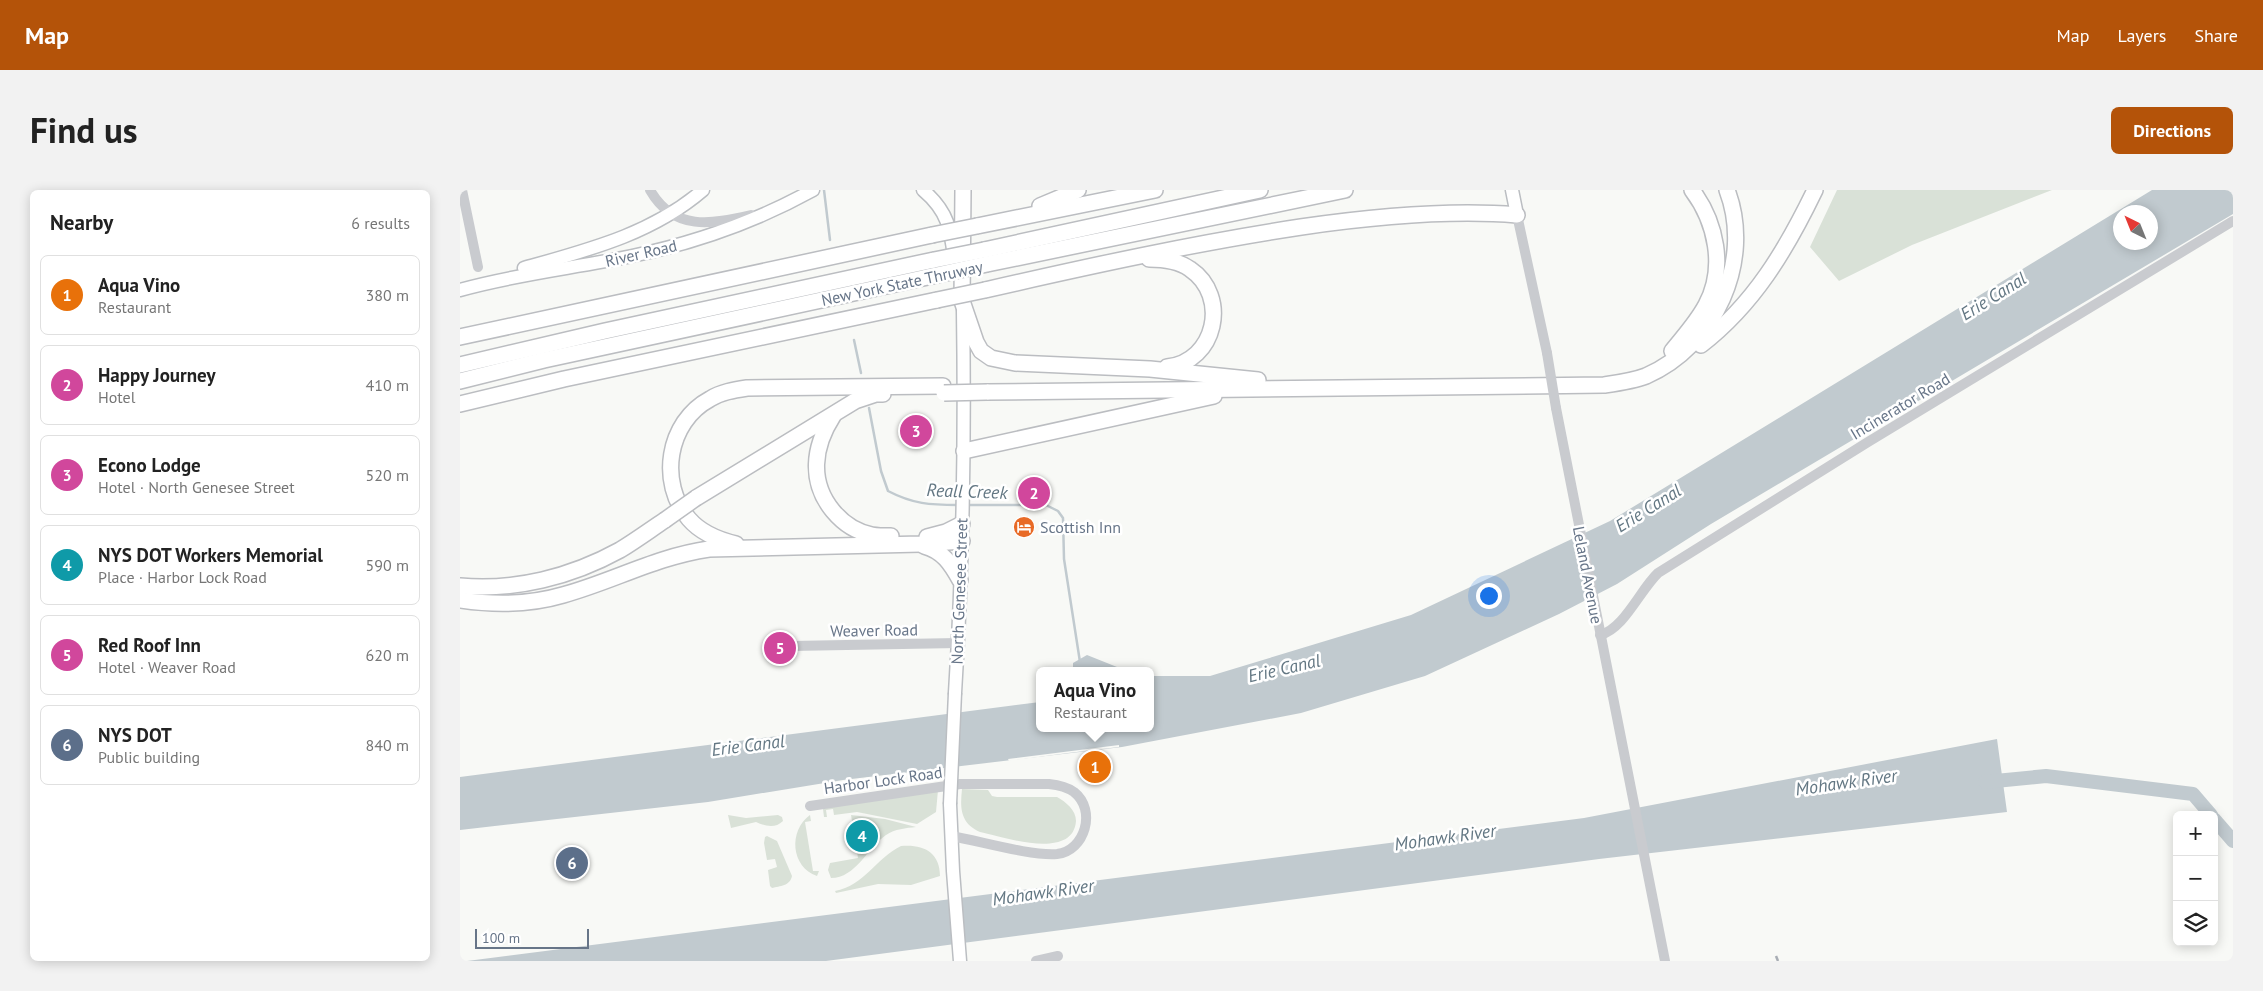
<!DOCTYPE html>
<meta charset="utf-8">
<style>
body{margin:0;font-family:"PT Sans",sans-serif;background:#f2f2f2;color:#222}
.controls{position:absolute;right:15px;bottom:15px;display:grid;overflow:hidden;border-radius:8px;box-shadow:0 2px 12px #0003}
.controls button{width:45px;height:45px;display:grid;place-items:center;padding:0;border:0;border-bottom:1px solid #e0e0e0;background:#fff;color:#222;font:25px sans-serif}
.compass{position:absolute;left:1653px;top:15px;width:45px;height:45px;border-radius:50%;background:#fff;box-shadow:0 2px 12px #0003;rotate:317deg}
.scale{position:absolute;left:15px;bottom:12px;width:114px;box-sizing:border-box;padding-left:5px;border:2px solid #677588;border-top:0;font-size:14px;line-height:18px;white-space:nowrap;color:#677588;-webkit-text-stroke:4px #fff;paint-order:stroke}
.you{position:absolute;left:1028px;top:405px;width:18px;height:18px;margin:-12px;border:4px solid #fff;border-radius:50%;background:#1a73e8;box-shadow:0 0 0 8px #1a73e833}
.badge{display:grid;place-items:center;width:32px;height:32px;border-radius:50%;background:#b45309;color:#fff;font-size:16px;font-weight:700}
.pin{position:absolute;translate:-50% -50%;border:2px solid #fff;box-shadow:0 1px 5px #0006}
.popup{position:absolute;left:576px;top:477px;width:118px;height:65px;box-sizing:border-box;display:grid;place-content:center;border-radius:8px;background:#fff;filter:drop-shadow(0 1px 4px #0005);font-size:16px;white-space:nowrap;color:#767676}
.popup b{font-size:19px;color:#222}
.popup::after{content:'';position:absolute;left:50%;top:100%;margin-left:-10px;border:10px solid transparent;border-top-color:#fff}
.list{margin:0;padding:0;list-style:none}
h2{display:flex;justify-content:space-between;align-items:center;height:65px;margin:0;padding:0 20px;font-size:21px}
h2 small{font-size:16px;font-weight:400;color:#767676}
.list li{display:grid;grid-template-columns:32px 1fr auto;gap:15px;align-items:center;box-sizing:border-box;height:80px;margin:0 10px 10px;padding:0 10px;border:1px solid #e0e0e0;border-radius:8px}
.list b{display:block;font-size:19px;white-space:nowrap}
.list p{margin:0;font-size:16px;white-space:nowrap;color:#767676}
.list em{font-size:16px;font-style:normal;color:#767676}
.icon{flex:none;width:28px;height:28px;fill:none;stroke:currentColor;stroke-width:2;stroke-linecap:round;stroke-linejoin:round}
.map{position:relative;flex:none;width:1773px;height:771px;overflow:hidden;border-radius:8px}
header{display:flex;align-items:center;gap:30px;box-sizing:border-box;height:70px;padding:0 25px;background:#b45309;color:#fff}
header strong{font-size:24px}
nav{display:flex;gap:28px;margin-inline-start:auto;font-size:18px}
.intro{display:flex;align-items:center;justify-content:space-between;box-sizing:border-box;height:120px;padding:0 30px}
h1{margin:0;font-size:35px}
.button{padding:12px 22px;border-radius:8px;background:#b45309;color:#fff;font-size:18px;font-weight:700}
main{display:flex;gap:30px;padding:0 30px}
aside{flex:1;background:#fff;border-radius:8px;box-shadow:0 2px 12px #0003}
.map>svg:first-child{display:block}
.green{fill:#d9e1d7}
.water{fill:#c1cacf;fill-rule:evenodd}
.pier{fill:#f8f9f6}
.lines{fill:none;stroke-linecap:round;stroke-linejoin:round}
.stream{stroke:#c1cacf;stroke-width:2.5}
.river{stroke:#c1cacf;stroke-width:14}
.major-casing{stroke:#bbbec2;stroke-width:15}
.highway-casing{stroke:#bbbdc1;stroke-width:18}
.minor{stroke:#c9cbcf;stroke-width:10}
.major{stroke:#fff;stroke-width:12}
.highway{stroke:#fff;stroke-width:15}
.rail{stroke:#a8adb4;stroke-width:2.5;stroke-dasharray:8 4;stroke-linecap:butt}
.major-bridge-casing{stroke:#bbbec2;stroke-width:15;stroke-linecap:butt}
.highway-bridge-casing{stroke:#bbbdc1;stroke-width:18;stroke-linecap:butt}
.minor-bridge{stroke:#c9cbcf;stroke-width:10}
.major-bridge{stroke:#fff;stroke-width:12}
.highway-bridge{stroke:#fff;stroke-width:15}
.labels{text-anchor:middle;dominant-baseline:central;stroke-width:5;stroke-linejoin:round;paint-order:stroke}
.street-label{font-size:16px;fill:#677588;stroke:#fff}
.poi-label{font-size:16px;fill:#677588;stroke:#fff;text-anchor:start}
.water-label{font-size:18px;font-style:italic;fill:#637783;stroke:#fff}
</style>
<header>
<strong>Map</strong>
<nav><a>Map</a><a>Layers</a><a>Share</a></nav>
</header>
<div class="intro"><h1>Find us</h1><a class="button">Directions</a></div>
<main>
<aside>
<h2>Nearby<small>6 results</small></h2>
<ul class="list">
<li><span class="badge" style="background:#e8710a">1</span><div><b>Aqua Vino</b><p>Restaurant</p></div><em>380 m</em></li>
<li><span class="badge" style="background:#d1479c">2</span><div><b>Happy Journey</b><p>Hotel</p></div><em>410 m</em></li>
<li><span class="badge" style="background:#d1479c">3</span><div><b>Econo Lodge</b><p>Hotel · North Genesee Street</p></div><em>520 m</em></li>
<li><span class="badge" style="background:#0f9aa8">4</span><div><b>NYS DOT Workers Memorial</b><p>Place · Harbor Lock Road</p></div><em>590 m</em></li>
<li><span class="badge" style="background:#d1479c">5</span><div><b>Red Roof Inn</b><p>Hotel · Weaver Road</p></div><em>620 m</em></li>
<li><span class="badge" style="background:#5c6f8a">6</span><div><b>NYS DOT</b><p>Public building</p></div><em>840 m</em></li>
</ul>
</aside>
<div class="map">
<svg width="1773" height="771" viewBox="0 0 1773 771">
<rect width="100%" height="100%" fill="#f8f9f6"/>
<g class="green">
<path d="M 1377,0 L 1592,0 L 1452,55 L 1379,91 L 1350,57 Z"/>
<path d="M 502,599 L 528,600 L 532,606 L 537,607 L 597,607 C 606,612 616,620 616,631 C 613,671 543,647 520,642 C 500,633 500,618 502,599 Z"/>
<path d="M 478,600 L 476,622 L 457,634 L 397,622 L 374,625 L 373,619 L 366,620 L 367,627 L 364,627 L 363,619 L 377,615 Z"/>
<path d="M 268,625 L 286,628 L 318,625 L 322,627 L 323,631 C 315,639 305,636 296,632 L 271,638 Z"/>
<path d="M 350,625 L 351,631 L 345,632 L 353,681 L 359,681 L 357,686 C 331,677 328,641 350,625 Z"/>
<path d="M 391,625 L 425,629 L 456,637 C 446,638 435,639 426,645 C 407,658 396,688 371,688 L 368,680 L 370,673 L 398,668 Z"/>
<path d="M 307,646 L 317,651 L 332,686 C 330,696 320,696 312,698 L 310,696 L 308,680 L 317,677 L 315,669 L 307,670 L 304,653 L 305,647 Z"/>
<path d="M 441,656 C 463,654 480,662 480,686 L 451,695 L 418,694 L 376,703 L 375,701 C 404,696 416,668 441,656 Z"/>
</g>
<g class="water">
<path d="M 1692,0 L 1773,0 L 1773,24 L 1251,334 L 1157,394 L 1099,424 L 965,486 L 841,523 L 662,557 L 383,590 L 248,612 L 0,640 L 0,587 L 580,512 L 580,538 L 690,538 L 690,486 L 750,486 L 951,425 L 1150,331 ZM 1660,22 L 1690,22 L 1690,52 L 1660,52 Z"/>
<path d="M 627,465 L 667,481 L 613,481 L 613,473 Z"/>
<path d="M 1537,549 L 1547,622 L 1139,669 L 366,771 L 7,771 L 1124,628 Z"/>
</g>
<path class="pier" d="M 659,555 L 659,557 L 608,563 L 549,571 L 548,569 Z"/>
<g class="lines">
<g class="stream">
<path d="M 364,0 L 370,50"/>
<path d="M 394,150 L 401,183"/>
<path d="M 409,218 L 421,281 L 428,301 C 453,314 470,315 498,315"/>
<path d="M 506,315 L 586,315 L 598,321 L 603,328 L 604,369 L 620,472"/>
</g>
<g class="river">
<path d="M 1525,592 L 1586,586 L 1733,604 L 1751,625"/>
<path d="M 1754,629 L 1773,651"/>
</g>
<g class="major-casing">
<g id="major">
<path d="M 463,0 C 490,23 491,42 495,75"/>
<path d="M 1052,0 L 1057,25"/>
<path d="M 64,78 C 128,60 192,44 243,0"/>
<path d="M 0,100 C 56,84 115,78 172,66 C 234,53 297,31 353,0"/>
<path d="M 495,503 C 503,376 505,249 503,121"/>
<path d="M 490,614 L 493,681 L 500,771"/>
</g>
</g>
<g class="highway-casing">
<g id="highway">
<path d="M 503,0 L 502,111 L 516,152 L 521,161 L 531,168 L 555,173 L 690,179 L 798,190"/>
<path d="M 580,16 L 618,0"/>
<path d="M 517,36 L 695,0"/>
<path d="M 524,60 L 800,0"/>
<path d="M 689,69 C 703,69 719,71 730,79 C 770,106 756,172 707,177"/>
<path d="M 527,74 L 885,0"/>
<path d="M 525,100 C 630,76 735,53 841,37 C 910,27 987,19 1057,25"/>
<path d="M 0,147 L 472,45"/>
<path d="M 1241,155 C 1294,114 1326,60 1355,0"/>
<path d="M 1212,161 C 1224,146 1237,132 1246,115 C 1266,78 1256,32 1232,0"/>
<path d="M 0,175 L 145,141 L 474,70"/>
<path d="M 0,191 L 84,170 L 477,85"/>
<path d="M 527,202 L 1144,195 C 1158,193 1173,191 1186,186 C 1255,156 1294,71 1267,0"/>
<path d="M 0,214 L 104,189 L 477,110"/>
<path d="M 373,226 C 353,257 349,292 373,321 C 383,333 396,342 412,345 C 418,346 425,346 431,346"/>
<path d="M 504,261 L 754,206"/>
<path d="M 236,308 L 395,211 L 416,204 L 423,204"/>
<path d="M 467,347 L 486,342 L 502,334"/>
<path d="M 276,354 C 259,350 241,343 229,329 C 198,293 207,232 250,209 C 261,202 274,200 287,198 L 483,196"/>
<path d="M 464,356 C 483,361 491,374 500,390"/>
<path d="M 0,396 C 55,401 111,387 160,360 C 175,351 190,340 205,330"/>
<path d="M 0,410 C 34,415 69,415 103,405 C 154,391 195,367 249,359 L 461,354 L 502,351"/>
</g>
</g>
<g class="minor">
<path d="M 2,0 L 18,77"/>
<path d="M 190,0 C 214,42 252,34 291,25"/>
<path d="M 1057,25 L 1087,163"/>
<path d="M 1096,218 L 1205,771"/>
<path d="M 1140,445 C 1164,439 1180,400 1198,383 L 1408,252 L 1773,31"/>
<path d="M 331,456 L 498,453"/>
<path d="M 350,616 L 500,594 L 589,594 C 598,595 607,597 614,602 C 637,620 625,661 597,664 C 570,666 520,651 491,646"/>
<path d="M 576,771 L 598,766"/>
</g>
<use href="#major" class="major"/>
<use href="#highway" class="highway"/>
<path class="rail" d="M 1316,766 L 1318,771"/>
<g class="major-bridge-casing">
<path id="major-bridge" d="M 490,614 L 495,503"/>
</g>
<g class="highway-bridge-casing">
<g id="highway-bridge">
<path d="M 472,45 L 517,36"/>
<path d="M 474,70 L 524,60"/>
<path d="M 477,85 L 527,74"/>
<path d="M 477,110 L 525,100"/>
<path d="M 484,203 L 527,202"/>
<path d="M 205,330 L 236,308"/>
</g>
</g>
<path class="minor-bridge" d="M 1087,163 L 1096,218"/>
<use href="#major-bridge" class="major-bridge"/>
<use href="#highway-bridge" class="highway-bridge"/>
</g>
<defs>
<g id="hotel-disc" transform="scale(1.125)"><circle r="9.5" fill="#e86a26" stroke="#fff"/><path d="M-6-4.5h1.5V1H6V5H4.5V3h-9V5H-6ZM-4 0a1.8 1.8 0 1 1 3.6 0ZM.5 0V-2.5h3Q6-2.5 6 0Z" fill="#fff"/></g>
</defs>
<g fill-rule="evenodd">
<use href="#hotel-disc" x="564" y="337"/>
</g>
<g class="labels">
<g class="street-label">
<text transform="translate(181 63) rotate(-13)">River Road</text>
<text transform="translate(442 93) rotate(-12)">New York State Thruway</text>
<text transform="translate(1440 216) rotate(-31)">Incinerator Road</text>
<text transform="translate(1128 385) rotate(79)">Leland Avenue</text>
<text transform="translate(499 401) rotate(-88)">North Genesee Street</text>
<text transform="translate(414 440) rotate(-1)">Weaver Road</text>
<text transform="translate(423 590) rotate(-8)">Harbor Lock Road</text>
</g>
<g class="poi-label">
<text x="580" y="337">Scottish Inn</text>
</g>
<g class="water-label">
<text transform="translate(1533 106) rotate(-32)">Erie Canal</text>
<text transform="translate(507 301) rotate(2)">Reall Creek</text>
<text transform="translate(1188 318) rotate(-32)">Erie Canal</text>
<text transform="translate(824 478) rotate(-13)">Erie Canal</text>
<text transform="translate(288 555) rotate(-7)">Erie Canal</text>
<text transform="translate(1386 592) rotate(-8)">Mohawk River</text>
<text transform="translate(985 647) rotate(-8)">Mohawk River</text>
<text transform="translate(583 702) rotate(-8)">Mohawk River</text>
</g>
</g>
</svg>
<div class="controls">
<button>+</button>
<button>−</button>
<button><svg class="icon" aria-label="layers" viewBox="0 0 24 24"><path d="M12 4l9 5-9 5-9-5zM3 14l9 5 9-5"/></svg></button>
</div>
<svg class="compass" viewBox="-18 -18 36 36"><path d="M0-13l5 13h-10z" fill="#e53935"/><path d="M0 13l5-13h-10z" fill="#767676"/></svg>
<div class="scale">100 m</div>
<div class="you"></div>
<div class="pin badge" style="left:635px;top:577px;background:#e8710a">1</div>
<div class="popup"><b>Aqua Vino</b>Restaurant</div>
<div class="pin badge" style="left:574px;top:303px;background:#d1479c">2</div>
<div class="pin badge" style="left:456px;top:241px;background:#d1479c">3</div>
<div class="pin badge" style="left:402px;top:646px;background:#0f9aa8">4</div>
<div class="pin badge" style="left:320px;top:458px;background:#d1479c">5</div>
<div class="pin badge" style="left:112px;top:673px;background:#5c6f8a">6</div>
</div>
</main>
